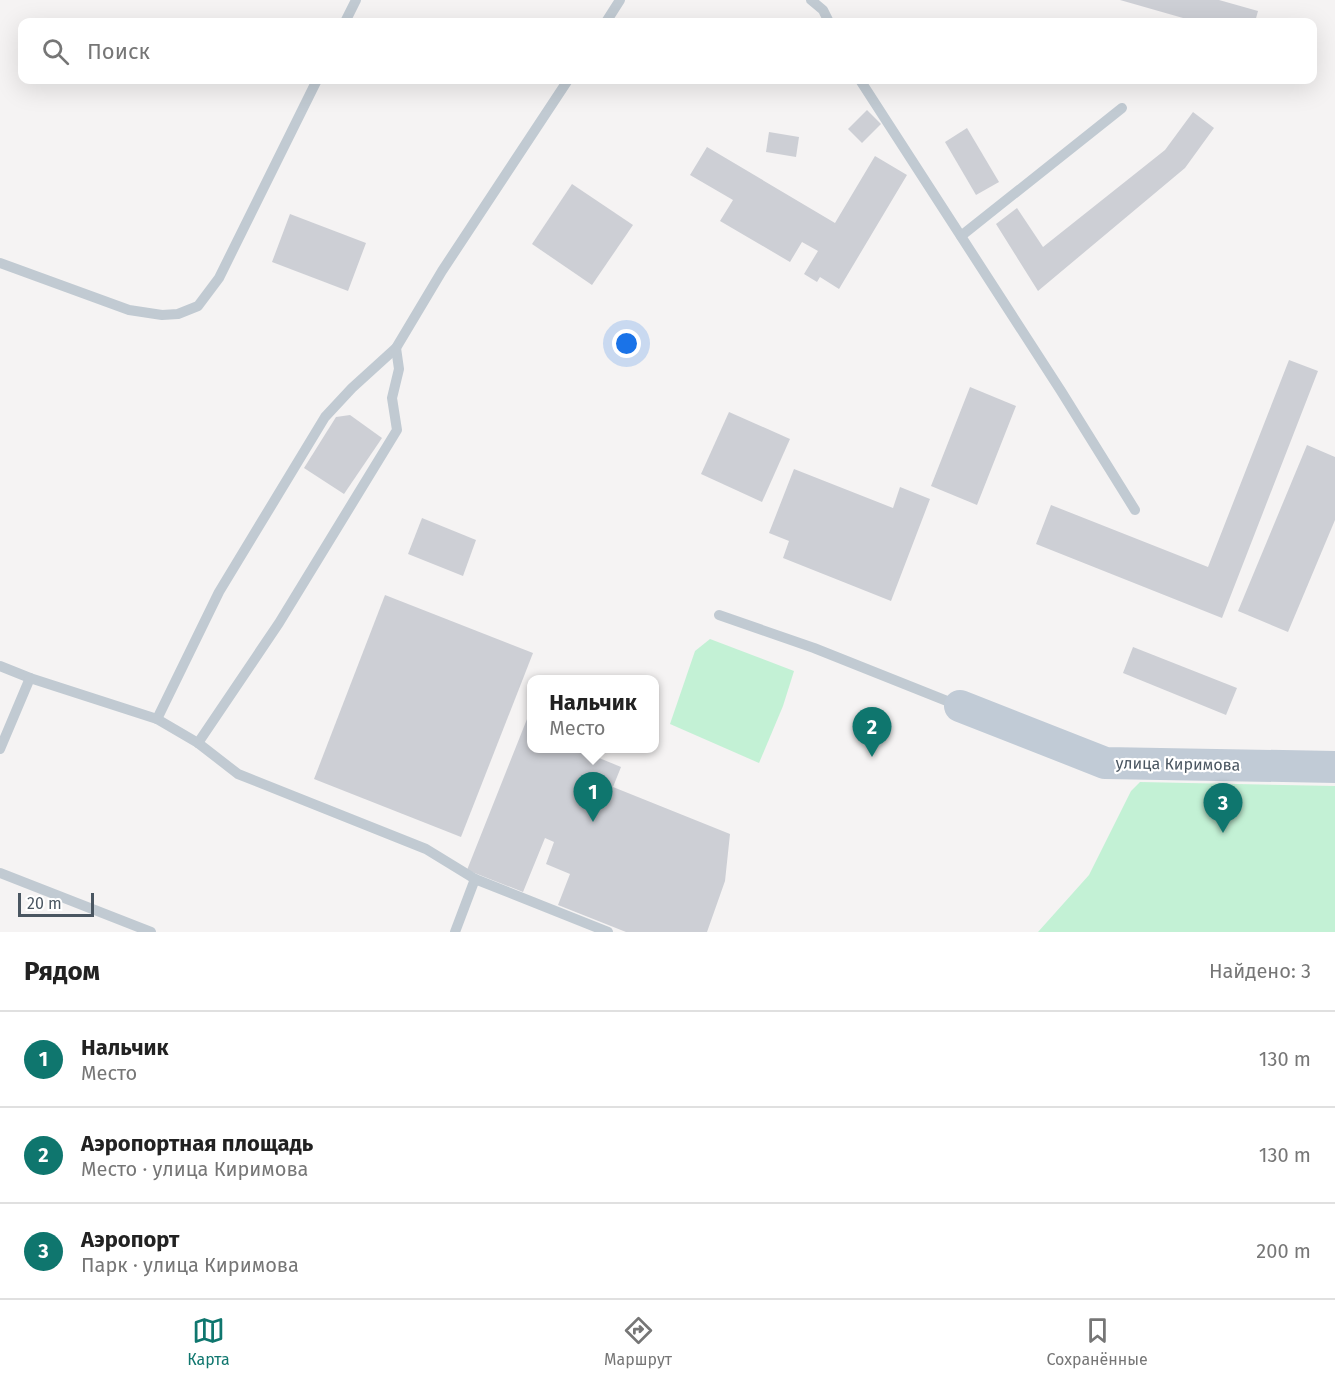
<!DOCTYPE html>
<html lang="ru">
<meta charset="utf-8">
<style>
body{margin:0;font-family:"Fira Sans",sans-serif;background:#f2f2f2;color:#222}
.scale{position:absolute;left:18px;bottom:15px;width:76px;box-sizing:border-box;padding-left:6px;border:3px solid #4a5661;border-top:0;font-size:16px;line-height:21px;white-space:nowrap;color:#4a5661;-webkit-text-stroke:4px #fff;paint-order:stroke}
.you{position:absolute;left:627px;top:344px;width:21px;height:21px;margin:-15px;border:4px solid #fff;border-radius:50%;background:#1a73e8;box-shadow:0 0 0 9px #1a73e833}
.badge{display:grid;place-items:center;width:39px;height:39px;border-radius:50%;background:#0f766e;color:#fff;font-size:20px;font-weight:700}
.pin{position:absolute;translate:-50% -50px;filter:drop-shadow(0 2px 3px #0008)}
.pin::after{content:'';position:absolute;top:32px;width:21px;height:18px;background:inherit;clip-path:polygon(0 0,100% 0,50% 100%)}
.popup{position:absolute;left:527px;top:675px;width:132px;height:78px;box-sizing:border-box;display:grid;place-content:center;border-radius:12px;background:#fff;filter:drop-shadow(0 2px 4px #0005);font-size:20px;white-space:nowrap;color:#767676}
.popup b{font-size:22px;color:#222}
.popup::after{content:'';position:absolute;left:50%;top:100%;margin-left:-12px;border:12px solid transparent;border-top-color:#fff}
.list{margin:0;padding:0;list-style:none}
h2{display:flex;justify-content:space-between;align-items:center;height:78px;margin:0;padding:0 24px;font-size:26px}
h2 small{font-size:20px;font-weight:400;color:#767676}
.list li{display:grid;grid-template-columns:39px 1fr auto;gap:18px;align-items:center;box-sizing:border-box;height:96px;padding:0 24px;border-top:2px solid #e0e0e0}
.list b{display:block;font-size:22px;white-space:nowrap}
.list p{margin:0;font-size:20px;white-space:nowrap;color:#767676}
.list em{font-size:20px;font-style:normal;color:#767676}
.icon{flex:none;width:33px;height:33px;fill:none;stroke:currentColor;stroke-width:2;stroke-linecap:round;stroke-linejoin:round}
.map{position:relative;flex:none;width:1335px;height:932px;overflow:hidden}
.search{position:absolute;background:#fff;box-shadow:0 6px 24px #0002;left:18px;right:18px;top:18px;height:66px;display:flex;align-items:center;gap:15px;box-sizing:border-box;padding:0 21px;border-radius:12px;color:#767676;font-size:22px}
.sheet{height:366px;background:#fff}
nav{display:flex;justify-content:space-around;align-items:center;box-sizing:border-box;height:84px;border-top:2px solid #e0e0e0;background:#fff;font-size:16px;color:#767676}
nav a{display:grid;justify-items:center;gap:3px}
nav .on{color:#0f766e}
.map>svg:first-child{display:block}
.green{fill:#c3f1d5}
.building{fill:#cdcfd5}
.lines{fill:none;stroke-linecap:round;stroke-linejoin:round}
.lane{stroke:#c1cad2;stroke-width:10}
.secondary{stroke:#c1cbd6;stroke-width:32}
.labels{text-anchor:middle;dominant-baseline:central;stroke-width:4.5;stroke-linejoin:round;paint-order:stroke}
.street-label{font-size:16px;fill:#4a5661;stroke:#fff}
</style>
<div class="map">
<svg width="1335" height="932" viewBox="0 0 1335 932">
<rect width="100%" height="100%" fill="#f5f3f3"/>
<g class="green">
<path d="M 710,639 L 794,671 L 783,706 L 759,763 L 670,724 L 695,651 Z"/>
<path d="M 1140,782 L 1335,786 L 1335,932 L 1038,932 L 1089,875 L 1131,791 Z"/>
</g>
<g class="building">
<path d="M 1120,0 L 1219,0 L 1258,11 L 1255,22 L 1197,22 Z"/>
<path d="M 867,110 L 881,124 L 862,143 L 848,129 Z"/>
<path d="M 1193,112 L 1214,128 L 1185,168 L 1038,291 L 996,224 L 1017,208 L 1043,247 L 1165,150 Z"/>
<path d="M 967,128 L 999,182 L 976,195 L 945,142 Z"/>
<path d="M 769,132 L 799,137 L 796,157 L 766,152 Z"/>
<path d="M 707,147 L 835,223 L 875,156 L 907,175 L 839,289 L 820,277 L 817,282 L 804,274 L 818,251 L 802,242 L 790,262 L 720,221 L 733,200 L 690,175 Z"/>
<path d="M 572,184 L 633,225 L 592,285 L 532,244 Z"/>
<path d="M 290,214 L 366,243 L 348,291 L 272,262 Z"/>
<path d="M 1289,360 L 1318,371 L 1222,618 L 1036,544 L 1051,505 L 1208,567 Z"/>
<path d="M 970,387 L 1016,406 L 977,505 L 931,486 Z"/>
<path d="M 729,412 L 790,439 L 762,502 L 701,474 Z"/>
<path d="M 350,415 L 382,438 L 344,494 L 304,468 L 336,417 Z"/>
<path d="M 1307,445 L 1335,457 L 1335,520 L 1288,632 L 1238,611 Z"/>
<path d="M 794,469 L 893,508 L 900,487 L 930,499 L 891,601 L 783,558 L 789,541 L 769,533 Z"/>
<path d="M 422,518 L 476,540 L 463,576 L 408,554 Z"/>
<path d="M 385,595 L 533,653 L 461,837 L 314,779 Z"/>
<path d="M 1133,647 L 1237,688 L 1226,715 L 1123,673 Z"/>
<path d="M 531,709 L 532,748 L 575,748 L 621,767 L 613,787 L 730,834 L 725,881 L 707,932 L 626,932 L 558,905 L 570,874 L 546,864 L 554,842 L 545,838 L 523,892 L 467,870 Z"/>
</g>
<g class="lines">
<g class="lane">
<path d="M 811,0 L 823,10 L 829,22"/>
<path d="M 345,22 L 356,0"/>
<path d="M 606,22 L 620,0"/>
<path d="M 860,80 L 1061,391 L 1135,510"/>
<path d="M 961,236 L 1122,108"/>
<path d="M 0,263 L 129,310 L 162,315 L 178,314 L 198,306 L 219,278 L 317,80"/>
<path d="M 719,615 L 814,648 L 957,705"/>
<path d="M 0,666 L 30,678"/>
<path d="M 157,719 L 219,592 L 325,417 L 352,388 L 396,348 L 442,271 L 568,80"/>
<path d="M 198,743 L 279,623 L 397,430 L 392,398 L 399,369 L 396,348"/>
<path d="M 0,749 L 30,678 L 157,719 L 198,743 L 238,774 L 426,849 L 475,879 L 608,932"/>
<path d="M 0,873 L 151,932"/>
<path d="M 455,932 L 475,879"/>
</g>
<path class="secondary" d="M 960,706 L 1105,763 L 1335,767"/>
</g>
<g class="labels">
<g class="street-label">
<text transform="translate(1178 764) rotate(1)">улица Киримова</text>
</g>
</g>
</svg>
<div class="scale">20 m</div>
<div class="you"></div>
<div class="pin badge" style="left:593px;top:822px">1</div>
<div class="popup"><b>Нальчик</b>Место</div>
<div class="pin badge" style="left:872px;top:757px">2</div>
<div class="pin badge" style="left:1223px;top:833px">3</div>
<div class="search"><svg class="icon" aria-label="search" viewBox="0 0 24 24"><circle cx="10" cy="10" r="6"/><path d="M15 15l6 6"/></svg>Поиск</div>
</div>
<section class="sheet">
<h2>Рядом<small>Найдено: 3</small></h2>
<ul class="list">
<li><span class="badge">1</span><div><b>Нальчик</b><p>Место</p></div><em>130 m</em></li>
<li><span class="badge">2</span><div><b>Аэропортная площадь</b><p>Место · улица Киримова</p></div><em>130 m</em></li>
<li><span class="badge">3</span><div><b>Аэропорт</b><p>Парк · улица Киримова</p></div><em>200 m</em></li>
</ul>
</section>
<nav>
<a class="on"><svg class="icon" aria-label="map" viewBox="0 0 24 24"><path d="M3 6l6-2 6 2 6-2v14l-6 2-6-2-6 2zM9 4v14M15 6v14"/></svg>Карта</a>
<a><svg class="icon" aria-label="directions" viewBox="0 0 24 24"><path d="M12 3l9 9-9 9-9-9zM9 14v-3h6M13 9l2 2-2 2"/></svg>Маршрут</a>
<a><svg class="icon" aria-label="saved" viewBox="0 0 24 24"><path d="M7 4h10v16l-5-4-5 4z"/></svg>Сохранённые</a>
</nav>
